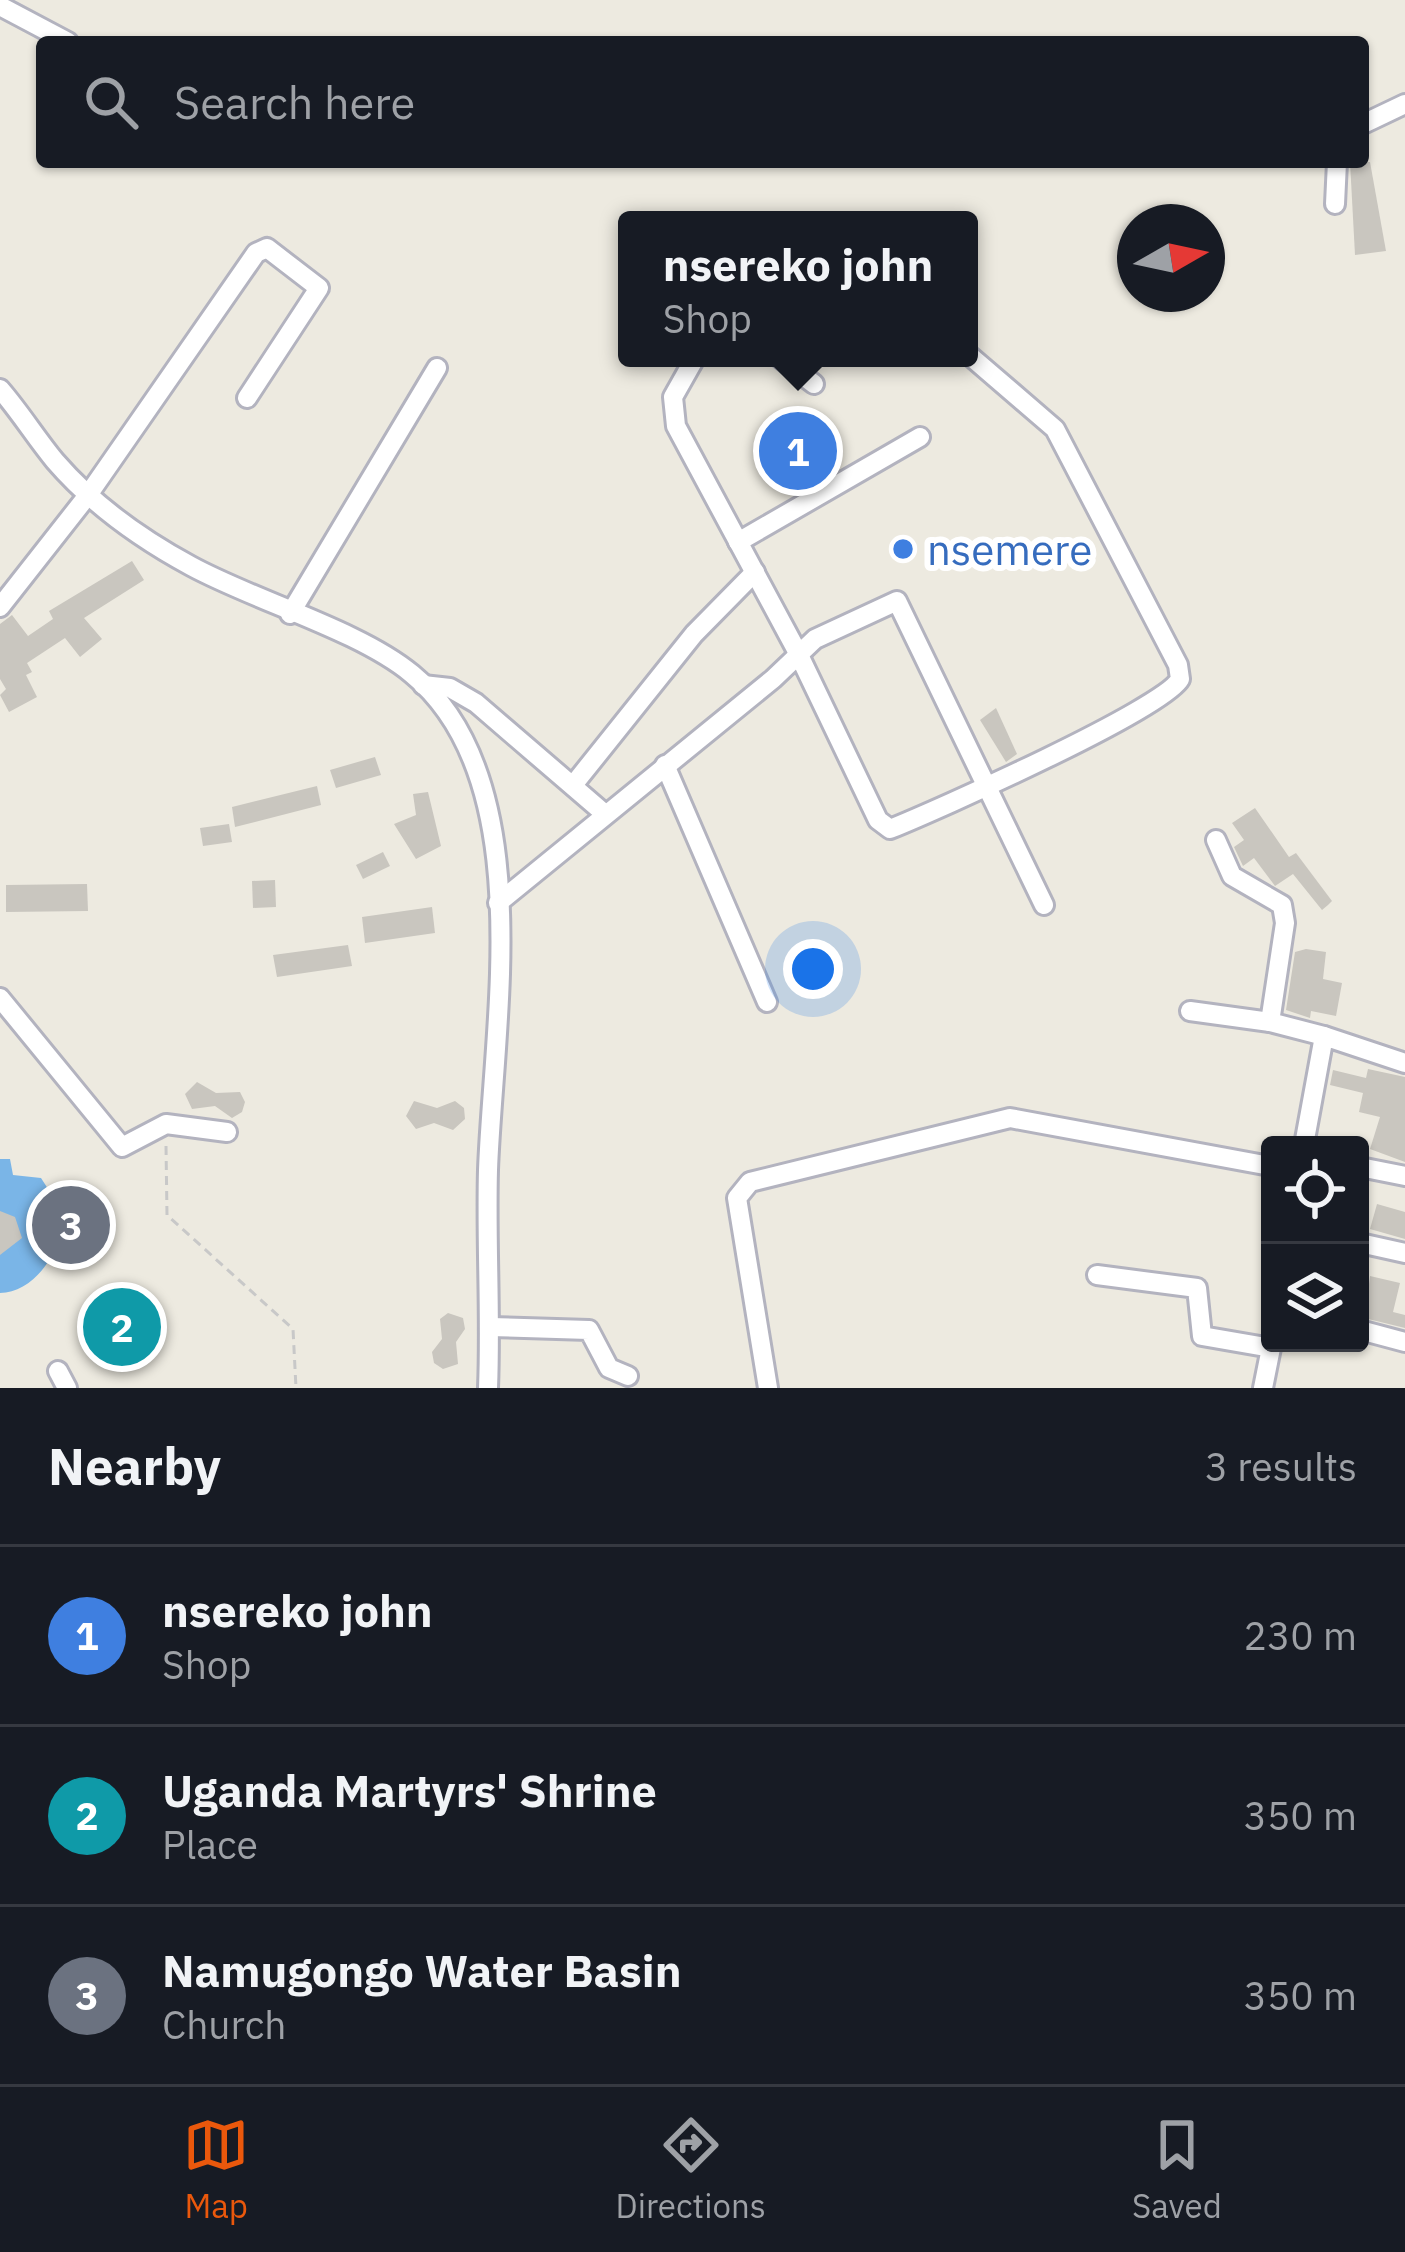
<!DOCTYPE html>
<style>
body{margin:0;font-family:"IBM Plex Sans",sans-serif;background:#242831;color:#f1f3f6}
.controls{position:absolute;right:36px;bottom:36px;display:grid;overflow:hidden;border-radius:12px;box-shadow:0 3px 9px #0004}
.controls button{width:108px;height:108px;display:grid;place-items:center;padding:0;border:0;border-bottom:3px solid #363941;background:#171b24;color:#f1f3f6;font:60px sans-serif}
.compass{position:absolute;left:1117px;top:204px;width:108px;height:108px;border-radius:50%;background:#171b24;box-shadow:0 3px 9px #0004;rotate:81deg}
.you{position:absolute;left:813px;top:969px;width:42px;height:42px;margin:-30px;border:9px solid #fff;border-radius:50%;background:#1a73e8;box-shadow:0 0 0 18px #1a73e833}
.badge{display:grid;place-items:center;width:78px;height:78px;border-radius:50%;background:#ea580c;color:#fff;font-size:39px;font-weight:700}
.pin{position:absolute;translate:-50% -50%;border:6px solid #fff;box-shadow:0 3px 12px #0006}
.popup{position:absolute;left:618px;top:211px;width:360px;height:156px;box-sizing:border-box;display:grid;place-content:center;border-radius:12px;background:#171b24;filter:drop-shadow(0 3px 9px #0005);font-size:39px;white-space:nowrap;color:#9ea1a6}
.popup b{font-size:45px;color:#f1f3f6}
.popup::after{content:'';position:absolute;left:50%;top:100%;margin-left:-24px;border:24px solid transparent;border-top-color:#171b24}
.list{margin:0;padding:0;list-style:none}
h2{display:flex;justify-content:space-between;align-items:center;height:156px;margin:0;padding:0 48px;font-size:51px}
h2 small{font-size:39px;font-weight:400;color:#9ea1a6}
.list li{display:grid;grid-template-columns:78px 1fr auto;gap:36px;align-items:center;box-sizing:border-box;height:180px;padding:0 48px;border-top:3px solid #363941}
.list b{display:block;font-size:45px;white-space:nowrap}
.list p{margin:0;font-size:39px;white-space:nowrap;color:#9ea1a6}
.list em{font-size:39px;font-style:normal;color:#9ea1a6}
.icon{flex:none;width:66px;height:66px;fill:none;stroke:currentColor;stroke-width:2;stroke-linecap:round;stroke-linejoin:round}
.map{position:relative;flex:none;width:1405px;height:1388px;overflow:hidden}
.search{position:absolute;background:#171b24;box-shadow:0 3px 9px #0004;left:36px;right:36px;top:36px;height:132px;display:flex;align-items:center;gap:30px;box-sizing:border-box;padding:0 42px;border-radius:12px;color:#9ea1a6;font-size:45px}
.sheet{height:696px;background:#171b24}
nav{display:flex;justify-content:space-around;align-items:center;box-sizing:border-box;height:168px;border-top:3px solid #363941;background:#171b24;font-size:33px;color:#9ea1a6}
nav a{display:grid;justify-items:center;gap:6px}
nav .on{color:#ea580c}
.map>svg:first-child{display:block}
.water{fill:#7ab5e7}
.building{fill:#c9c6bf}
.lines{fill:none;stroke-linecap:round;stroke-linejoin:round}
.minor-casing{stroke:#b3b3bf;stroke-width:24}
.path{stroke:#c8c8c8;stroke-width:3;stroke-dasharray:9 6;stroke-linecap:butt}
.minor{stroke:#fff;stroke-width:18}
.shop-dot{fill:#3f7fe0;stroke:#fff;stroke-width:4.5}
.labels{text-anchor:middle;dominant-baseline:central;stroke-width:12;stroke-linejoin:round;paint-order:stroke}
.shop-label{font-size:42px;fill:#366cbe;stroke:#fff;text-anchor:start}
</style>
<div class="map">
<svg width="1405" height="1388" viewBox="0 0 1405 1388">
<rect width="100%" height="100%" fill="#edeae0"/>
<path class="water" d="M 0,1159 L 10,1159 L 13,1175 L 41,1178 C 50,1192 60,1206 60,1224 C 61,1254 32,1293 0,1293 Z"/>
<g class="building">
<path d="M 1350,162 L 1370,162 L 1386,251 L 1355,255 Z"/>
<path d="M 132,561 L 144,580 L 84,618 L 102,639 L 80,657 L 65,638 L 27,663 L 32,672 L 26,675 L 37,697 L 9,712 L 0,695 L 6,689 L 0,679 L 0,624 L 12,615 L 28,636 L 53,619 L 49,611 Z"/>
<path d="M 996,708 L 1017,754 L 1006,762 L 980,720 Z"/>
<path d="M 375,757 L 381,775 L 336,788 L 330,770 Z"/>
<path d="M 317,786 L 321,805 L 235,827 L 232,807 Z"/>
<path d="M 428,792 L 441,846 L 416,859 L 394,824 L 416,815 L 413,794 Z"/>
<path d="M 1255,808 L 1289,857 L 1296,853 L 1332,901 L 1328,905 L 1322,910 L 1293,874 L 1275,886 L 1254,858 L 1243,866 L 1234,847 L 1244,840 L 1232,823 Z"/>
<path d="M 229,824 L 232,842 L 203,846 L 200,828 Z"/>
<path d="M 383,852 L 390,866 L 363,879 L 356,865 Z"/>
<path d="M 275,880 L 276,907 L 253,908 L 252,881 Z"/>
<path d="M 87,884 L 88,911 L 6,912 L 6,885 Z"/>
<path d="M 432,907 L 435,933 L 365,943 L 362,917 Z"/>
<path d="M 348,945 L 352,966 L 277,977 L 273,955 Z"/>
<path d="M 1306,949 L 1326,952 L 1323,979 L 1342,983 L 1336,1016 L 1311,1011 L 1310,1018 L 1286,1010 L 1295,952 Z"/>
<path d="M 1368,1069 L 1405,1077 L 1405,1162 L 1370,1149 L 1380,1117 L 1359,1112 L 1363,1093 L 1330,1085 L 1333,1070 L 1366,1078 Z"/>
<path d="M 197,1082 L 216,1093 L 240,1092 L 245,1102 L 242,1112 L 232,1118 L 215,1106 L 192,1109 L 185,1094 Z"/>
<path d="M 414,1101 L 437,1108 L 455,1101 L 464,1108 L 465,1119 L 453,1130 L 434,1123 L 416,1129 L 406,1116 Z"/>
<path d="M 1377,1204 L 1405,1212 L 1405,1239 L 1370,1229 Z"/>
<path d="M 0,1211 L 15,1217 L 22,1238 L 0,1255 Z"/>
<path d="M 1370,1276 L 1400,1283 L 1393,1312 L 1405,1315 L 1405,1328 L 1360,1317 L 1363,1283 L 1369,1284 Z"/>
<path d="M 448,1313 L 463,1318 L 465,1329 L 456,1342 L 458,1364 L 443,1369 L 434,1363 L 432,1352 L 442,1339 L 440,1319 Z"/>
</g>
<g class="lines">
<g class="minor-casing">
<g id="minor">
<path d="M 0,6 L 68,42"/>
<path d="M 1363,124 L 1405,104"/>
<path d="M 1335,204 L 1337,162"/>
<path d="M 695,358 L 673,397 L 676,426 L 798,653 L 878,820 L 890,829 C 935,811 1164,709 1180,679 L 1178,665 L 1055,429 L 969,355"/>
<path d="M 780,358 L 814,384"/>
<path d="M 0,389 C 20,412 36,438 55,461 C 93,505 141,539 191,566 C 255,601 359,630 412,674 C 540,779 493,1025 488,1170 C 486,1242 491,1315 488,1388"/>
<path d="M 738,542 L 920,437"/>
<path d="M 0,607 L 88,495 L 256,253 L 267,248 L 319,288 L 247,398"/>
<path d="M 290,614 L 437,368"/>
<path d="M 423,685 L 450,688 L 476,703 L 605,814"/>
<path d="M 665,765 L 767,1002"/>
<path d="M 574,784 L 694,634 L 755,572"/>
<path d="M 1216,840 L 1232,876 L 1282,905 L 1285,923 L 1270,1022"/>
<path d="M 498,903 L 773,679 L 815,639 L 897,601 L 1044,905"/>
<path d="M 0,998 L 122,1147 L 166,1124 L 227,1132"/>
<path d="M 1190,1011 L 1270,1022 L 1324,1036"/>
<path d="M 1304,1145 L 1324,1036 L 1405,1063"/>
<path d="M 1360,1167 L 1405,1176"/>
<path d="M 1360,1243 L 1405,1253"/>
<path d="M 1097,1275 L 1197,1288 L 1202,1336 L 1271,1348"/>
<path d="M 490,1327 L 589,1330 L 609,1368 L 628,1376"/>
<path d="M 1360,1330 L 1405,1342"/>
<path d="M 58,1371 L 67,1388"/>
<path d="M 768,1388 L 737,1198 L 750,1182 L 1010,1118 L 1270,1166"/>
<path d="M 1263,1388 L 1272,1343"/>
</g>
</g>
<path class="path" d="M 166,1146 L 167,1215 L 293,1329 L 296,1388"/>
<use href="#minor" class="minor"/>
</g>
<circle class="shop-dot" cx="903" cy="549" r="12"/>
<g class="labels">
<g class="shop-label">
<text x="927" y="549">nsemere</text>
</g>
</g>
</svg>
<div class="controls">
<button><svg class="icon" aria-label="locate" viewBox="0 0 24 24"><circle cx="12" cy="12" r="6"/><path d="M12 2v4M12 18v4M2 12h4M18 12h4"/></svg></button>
<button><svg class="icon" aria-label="layers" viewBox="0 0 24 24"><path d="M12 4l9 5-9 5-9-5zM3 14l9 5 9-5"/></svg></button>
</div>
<svg class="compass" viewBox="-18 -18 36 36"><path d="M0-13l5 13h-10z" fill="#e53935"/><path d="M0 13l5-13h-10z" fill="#9ea1a6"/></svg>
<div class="you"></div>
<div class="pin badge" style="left:798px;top:451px;background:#3f7fe0">1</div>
<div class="popup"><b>nsereko john</b>Shop</div>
<div class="pin badge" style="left:122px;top:1327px;background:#0f9aa8">2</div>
<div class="pin badge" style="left:71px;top:1225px;background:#6b7280">3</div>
<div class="search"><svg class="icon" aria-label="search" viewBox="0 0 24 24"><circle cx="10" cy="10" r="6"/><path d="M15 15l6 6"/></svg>Search here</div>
</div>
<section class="sheet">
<h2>Nearby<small>3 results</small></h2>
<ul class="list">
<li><span class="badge" style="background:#3f7fe0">1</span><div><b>nsereko john</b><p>Shop</p></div><em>230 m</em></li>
<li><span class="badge" style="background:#0f9aa8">2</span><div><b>Uganda Martyrs' Shrine</b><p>Place</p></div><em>350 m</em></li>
<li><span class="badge" style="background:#6b7280">3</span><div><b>Namugongo Water Basin</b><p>Church</p></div><em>350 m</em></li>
</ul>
</section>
<nav>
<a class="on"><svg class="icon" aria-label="map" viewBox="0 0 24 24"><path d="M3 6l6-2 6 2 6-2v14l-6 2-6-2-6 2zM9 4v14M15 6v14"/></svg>Map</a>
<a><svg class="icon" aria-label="directions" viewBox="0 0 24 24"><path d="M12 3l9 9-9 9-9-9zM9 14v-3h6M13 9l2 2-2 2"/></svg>Directions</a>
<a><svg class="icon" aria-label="saved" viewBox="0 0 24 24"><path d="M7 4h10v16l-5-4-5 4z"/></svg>Saved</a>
</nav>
